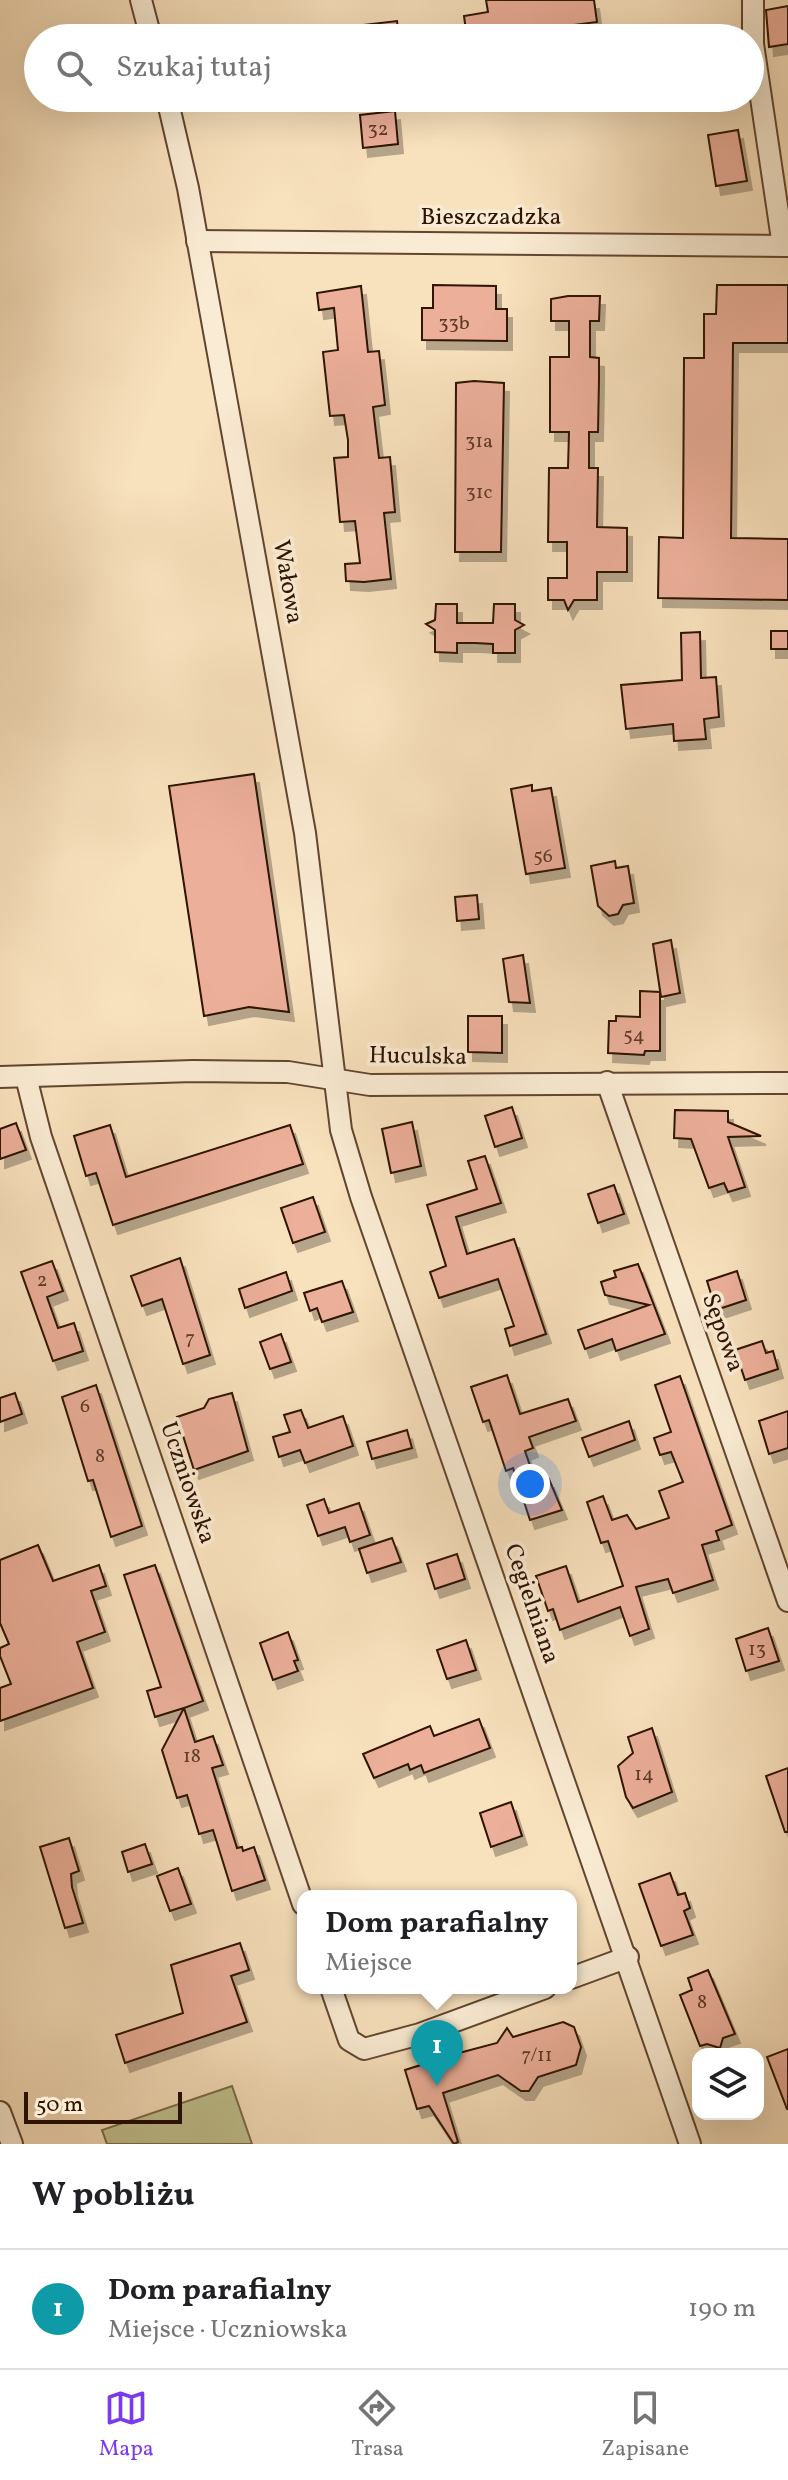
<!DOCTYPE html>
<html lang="pl">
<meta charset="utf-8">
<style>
body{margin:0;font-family:Vollkorn,serif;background:#f6f6f6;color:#202124}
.controls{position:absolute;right:24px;bottom:24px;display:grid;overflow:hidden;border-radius:16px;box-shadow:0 8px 32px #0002}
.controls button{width:72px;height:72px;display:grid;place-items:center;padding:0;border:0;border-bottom:2px solid #e0e0e0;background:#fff;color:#202124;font:40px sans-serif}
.scale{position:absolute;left:24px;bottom:20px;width:158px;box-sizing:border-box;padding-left:8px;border:4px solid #2f1200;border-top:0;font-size:22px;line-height:28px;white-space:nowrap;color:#2f1200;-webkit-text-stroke:6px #faecd4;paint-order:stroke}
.you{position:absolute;left:530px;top:1484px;width:28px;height:28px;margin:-20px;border:6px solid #fff;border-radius:50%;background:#1a73e8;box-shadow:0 0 0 12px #1a73e833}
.badge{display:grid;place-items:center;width:52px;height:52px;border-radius:50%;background:#7c3aed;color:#fff;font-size:26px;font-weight:700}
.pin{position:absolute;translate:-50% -66px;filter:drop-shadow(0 2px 4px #0008)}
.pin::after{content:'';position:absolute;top:42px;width:28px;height:24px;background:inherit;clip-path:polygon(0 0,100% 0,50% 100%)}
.popup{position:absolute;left:297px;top:1890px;width:280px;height:104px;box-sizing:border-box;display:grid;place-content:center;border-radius:16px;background:#fff;filter:drop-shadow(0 2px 6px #0005);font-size:26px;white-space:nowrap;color:#757577}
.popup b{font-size:30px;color:#202124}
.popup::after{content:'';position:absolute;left:50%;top:100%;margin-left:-16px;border:16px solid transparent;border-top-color:#fff}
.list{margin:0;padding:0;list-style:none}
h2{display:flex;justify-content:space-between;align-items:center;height:104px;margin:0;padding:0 32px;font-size:34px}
h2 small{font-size:26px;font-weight:400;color:#757577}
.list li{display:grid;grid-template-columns:52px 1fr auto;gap:24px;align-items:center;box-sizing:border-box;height:120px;padding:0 32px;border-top:2px solid #e0e0e0}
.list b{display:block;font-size:30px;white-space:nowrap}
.list p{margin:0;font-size:26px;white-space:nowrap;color:#757577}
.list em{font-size:26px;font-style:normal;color:#757577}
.icon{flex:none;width:44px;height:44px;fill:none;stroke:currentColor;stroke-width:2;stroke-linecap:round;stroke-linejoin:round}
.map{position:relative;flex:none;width:788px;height:2144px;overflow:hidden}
.search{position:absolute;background:#fff;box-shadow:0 8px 32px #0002;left:24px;right:24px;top:24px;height:88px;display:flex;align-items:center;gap:20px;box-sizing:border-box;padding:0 28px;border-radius:44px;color:#757577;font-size:30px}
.sheet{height:224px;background:#fff}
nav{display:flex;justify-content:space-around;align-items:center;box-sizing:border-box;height:112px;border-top:2px solid #e0e0e0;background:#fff;font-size:22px;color:#757577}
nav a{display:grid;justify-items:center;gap:4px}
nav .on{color:#7c3aed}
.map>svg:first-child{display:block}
.green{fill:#c0c28f;stroke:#786a48;stroke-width:2}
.building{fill:#ecaf9a;stroke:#2f1200;stroke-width:2;filter:url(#shadow)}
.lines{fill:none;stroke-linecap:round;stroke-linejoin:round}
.minor-casing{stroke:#61462f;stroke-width:24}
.minor{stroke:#faecd4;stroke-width:20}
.labels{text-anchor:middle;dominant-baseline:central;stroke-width:7;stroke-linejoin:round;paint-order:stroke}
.number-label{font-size:20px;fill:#5e3926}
.street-label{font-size:24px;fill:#2f1200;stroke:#faecd4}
</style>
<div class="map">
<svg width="788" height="2144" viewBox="0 0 788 2144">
<defs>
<filter id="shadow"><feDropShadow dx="5" dy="9" stdDeviation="0" flood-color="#0004"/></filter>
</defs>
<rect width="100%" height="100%" fill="#f8e1bd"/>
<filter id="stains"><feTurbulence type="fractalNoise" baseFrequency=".0025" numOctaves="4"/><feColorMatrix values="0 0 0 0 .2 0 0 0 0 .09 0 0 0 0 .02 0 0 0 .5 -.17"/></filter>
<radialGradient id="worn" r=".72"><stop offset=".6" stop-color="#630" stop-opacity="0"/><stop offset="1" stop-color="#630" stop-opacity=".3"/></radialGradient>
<path class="green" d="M 232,2086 L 252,2144 L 107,2144 L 102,2130 Z"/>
<g class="building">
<path d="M 486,0 L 594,0 L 597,22 L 542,29 L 543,38 L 467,38 L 464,16 L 488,12 Z"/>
<path d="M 788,6 L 788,44 L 769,47 L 766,10 Z"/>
<path d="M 397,21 L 399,38 L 348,38 L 347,27 Z"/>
<path d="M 395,111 L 398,144 L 363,148 L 360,115 Z"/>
<path d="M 738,130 L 747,181 L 716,186 L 708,135 Z"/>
<path d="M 433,285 L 496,286 L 496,309 L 507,309 L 507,341 L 422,340 L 422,308 L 433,308 Z"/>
<path d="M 717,285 L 788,285 L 788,343 L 733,343 L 731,538 L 788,539 L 788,600 L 658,598 L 659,537 L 683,538 L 684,358 L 704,358 L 704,314 L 716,314 Z"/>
<path d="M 361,286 L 368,352 L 379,351 L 385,405 L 373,407 L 379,458 L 390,457 L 395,512 L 384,513 L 391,579 L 364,582 L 346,581 L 345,564 L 360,563 L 355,521 L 340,522 L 334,458 L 348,457 L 348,440 L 344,415 L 330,416 L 323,352 L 338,350 L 334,308 L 319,310 L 317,293 Z"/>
<path d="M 568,296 L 600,296 L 599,321 L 590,321 L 590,357 L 599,358 L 599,379 L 598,432 L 589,432 L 589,468 L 598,468 L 597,527 L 627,528 L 627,572 L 597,572 L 597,600 L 574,600 L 568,610 L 564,600 L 548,600 L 548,578 L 567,578 L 567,542 L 548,542 L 549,468 L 568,468 L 569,432 L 550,432 L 550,357 L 569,357 L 569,321 L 551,321 L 551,299 Z"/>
<path d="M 474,381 L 504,383 L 501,552 L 455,552 L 456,383 Z"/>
<path d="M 436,604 L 457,604 L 457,623 L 493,623 L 494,604 L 515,604 L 515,620 L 524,625 L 515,630 L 515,653 L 493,653 L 493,644 L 475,643 L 457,643 L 457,653 L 435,652 L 435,630 L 426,624 L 435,620 Z"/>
<rect x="771" y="631" width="17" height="18"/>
<path d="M 700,632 L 701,678 L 716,677 L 719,717 L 704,719 L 706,739 L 674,741 L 673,724 L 626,729 L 621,685 L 682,680 L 681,633 Z"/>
<path d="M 254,774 L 289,1012 L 249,1007 L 204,1016 L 169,786 Z"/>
<path d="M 532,785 L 532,791 L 551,788 L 565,868 L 526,874 L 511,789 Z"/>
<path d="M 615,861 L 616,868 L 628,866 L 634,903 L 623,905 L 618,914 L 609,916 L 598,906 L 591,866 Z"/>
<path d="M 477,895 L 479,919 L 457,921 L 455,897 Z"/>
<path d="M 671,940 L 680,993 L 661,997 L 653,944 Z"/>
<path d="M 523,955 L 530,1003 L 509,1002 L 503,959 Z"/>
<path d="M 640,991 L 660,992 L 660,1051 L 645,1051 L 644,1055 L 608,1053 L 609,1021 L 616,1021 L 616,1016 L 640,1017 Z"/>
<path d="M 468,1016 L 502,1016 L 502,1053 L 468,1052 Z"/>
<path d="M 512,1107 L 522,1138 L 495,1147 L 485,1116 Z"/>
<path d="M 675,1110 L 728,1111 L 728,1122 L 761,1136 L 728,1137 L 745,1187 L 728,1192 L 724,1183 L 709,1188 L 691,1139 L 674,1138 Z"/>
<path d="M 412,1122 L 421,1166 L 391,1173 L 382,1129 Z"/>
<path d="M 16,1123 L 26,1150 L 0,1159 L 0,1129 Z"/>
<path d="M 110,1125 L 126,1177 L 290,1125 L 303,1164 L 113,1225 L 96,1173 L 86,1176 L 74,1136 Z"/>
<path d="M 485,1156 L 501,1203 L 456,1217 L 467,1254 L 514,1239 L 546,1334 L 510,1346 L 505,1329 L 514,1326 L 498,1279 L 439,1298 L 430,1272 L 446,1266 L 427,1205 L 477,1189 L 468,1161 Z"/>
<path d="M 614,1185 L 624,1214 L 598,1223 L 588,1194 Z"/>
<path d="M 313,1197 L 325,1232 L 293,1243 L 281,1208 Z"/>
<path d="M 180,1258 L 210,1355 L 183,1364 L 162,1299 L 142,1306 L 131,1276 Z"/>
<path d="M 52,1261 L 63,1291 L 47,1297 L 58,1328 L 74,1323 L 83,1351 L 53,1361 L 21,1272 Z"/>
<path d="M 638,1264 L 665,1334 L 616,1351 L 612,1339 L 585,1349 L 578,1330 L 649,1305 L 605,1295 L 601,1282 L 616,1277 L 614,1271 Z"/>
<path d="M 737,1271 L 746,1300 L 716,1310 L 707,1281 Z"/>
<path d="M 286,1272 L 292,1291 L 245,1308 L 239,1289 Z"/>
<path d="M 342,1281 L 353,1312 L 322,1322 L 317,1308 L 310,1311 L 304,1293 Z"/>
<path d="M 281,1334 L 291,1362 L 270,1369 L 260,1342 Z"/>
<path d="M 762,1341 L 766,1353 L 773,1351 L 778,1369 L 745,1380 L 735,1350 Z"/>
<path d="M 507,1375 L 520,1414 L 568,1399 L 576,1421 L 529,1437 L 533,1448 L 525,1451 L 536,1483 L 549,1479 L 562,1510 L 530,1520 L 513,1468 L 506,1471 L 489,1420 L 483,1422 L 471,1387 Z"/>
<path d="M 680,1376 L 732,1525 L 716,1531 L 719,1540 L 702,1545 L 713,1580 L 673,1593 L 668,1579 L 636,1587 L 649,1629 L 630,1636 L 620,1607 L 560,1630 L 553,1609 L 548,1611 L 536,1576 L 566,1566 L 578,1602 L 623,1586 L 608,1541 L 601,1543 L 587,1502 L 603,1496 L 612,1520 L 627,1515 L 636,1529 L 669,1518 L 659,1491 L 683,1482 L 671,1452 L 660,1455 L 654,1438 L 671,1432 L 655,1385 Z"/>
<path d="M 96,1385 L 142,1526 L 111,1537 L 93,1480 L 88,1481 L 62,1397 Z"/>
<path d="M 15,1393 L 22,1414 L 0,1422 L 0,1398 Z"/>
<path d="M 232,1393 L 248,1451 L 194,1470 L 177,1417 L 204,1408 L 209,1399 Z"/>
<path d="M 301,1410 L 308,1428 L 343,1416 L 353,1446 L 305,1463 L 300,1450 L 279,1457 L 273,1437 L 290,1432 L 284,1415 Z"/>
<path d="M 788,1411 L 788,1448 L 769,1454 L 759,1421 Z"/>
<path d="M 629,1421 L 635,1440 L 589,1457 L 582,1438 Z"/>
<path d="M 407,1430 L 412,1448 L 372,1459 L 367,1442 Z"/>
<path d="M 324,1499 L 329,1513 L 359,1503 L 370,1535 L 350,1542 L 345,1527 L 318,1536 L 307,1505 Z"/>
<path d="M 392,1538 L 401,1562 L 367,1573 L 359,1549 Z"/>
<path d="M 38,1545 L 53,1581 L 99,1565 L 106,1586 L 91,1591 L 105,1632 L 77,1642 L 93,1688 L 0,1721 L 0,1688 L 11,1684 L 0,1656 L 0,1648 L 9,1644 L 0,1623 L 0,1560 Z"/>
<path d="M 457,1554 L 465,1579 L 435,1589 L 427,1564 Z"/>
<path d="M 155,1565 L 203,1701 L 184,1708 L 195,1742 L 213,1736 L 223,1765 L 212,1768 L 237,1848 L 242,1847 L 243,1851 L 254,1847 L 265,1880 L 232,1891 L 213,1830 L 199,1834 L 187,1795 L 177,1798 L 162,1750 L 184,1708 L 155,1717 L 147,1691 L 161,1687 L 124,1575 Z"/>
<path d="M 768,1628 L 779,1661 L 746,1671 L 736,1639 Z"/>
<path d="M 288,1632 L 298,1660 L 294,1661 L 298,1671 L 273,1680 L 260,1643 Z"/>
<path d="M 466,1640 L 476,1670 L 447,1679 L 437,1650 Z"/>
<path d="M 479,1719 L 490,1748 L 424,1773 L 421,1765 L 410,1770 L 408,1764 L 374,1778 L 363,1754 L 430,1726 L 434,1736 Z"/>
<path d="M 652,1728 L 672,1792 L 633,1808 L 626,1797 L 618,1766 L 633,1753 L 628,1737 Z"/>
<path d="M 788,1768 L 788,1832 L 785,1832 L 766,1776 Z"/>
<path d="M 511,1802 L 522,1836 L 491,1847 L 480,1813 Z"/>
<path d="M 69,1838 L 79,1871 L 71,1874 L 72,1887 L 83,1923 L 65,1928 L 40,1847 Z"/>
<path d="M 145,1844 L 152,1864 L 128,1872 L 122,1852 Z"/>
<path d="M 178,1868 L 191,1904 L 170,1911 L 157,1876 Z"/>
<path d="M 670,1873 L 678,1895 L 685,1893 L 690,1908 L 684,1911 L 693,1935 L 661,1946 L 639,1884 Z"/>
<path d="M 240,1943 L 249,1970 L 231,1976 L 247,2022 L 125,2063 L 116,2035 L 183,2013 L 171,1965 Z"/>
<path d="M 708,1970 L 735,2034 L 723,2038 L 720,2048 L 707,2044 L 700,2046 L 680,1995 L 692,1990 L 688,1978 Z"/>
<path d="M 563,2022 L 574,2027 L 581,2047 L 576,2065 L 538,2077 L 529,2091 L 521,2091 L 498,2075 L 443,2093 L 458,2142 L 454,2144 L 429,2106 L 417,2109 L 405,2070 L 443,2058 L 441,2053 L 458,2048 L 459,2053 L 497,2043 L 507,2028 L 513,2037 Z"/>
<path d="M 788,2049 L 788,2109 L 787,2109 L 767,2057 Z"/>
</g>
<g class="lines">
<g class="minor-casing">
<g id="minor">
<path d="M 141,0 L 151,38"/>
<path d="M 753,0 L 753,44 L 783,246"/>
<path d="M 167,98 L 188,188 L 305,833 L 341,1130 L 361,1197 L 690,2144"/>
<path d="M 197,241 L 788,246"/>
<path d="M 0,1077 L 193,1071 L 288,1072 L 370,1085 L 788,1083"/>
<path d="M 26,1077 L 41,1137 L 303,1904"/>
<path d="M 607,1082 L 788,1601"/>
<path d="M 571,1978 L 628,1957"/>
<path d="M 331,1988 L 349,2040 L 364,2049 L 420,2034 L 545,1988"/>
<path d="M 0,2112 L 12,2144"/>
</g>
</g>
<use href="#minor" class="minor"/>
</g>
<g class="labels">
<g class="number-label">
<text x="378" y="130">32</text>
<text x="454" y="324">33b</text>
<text x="479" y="442">31a</text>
<text x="479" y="493">31c</text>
<text x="543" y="857">56</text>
<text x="634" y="1036">54</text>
<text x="42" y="1281">2</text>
<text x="190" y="1339">7</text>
<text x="85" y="1407">6</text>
<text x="100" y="1457">8</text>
<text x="757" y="1650">13</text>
<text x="192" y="1757">18</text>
<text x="644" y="1775">14</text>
<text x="702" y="2003">8</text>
<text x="537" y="2056">7/11</text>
</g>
<g class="street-label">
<text x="491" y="218">Bieszczadzka</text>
<text transform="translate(287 582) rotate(80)">Wałowa</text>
<text transform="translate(418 1057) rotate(1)">Huculska</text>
<text transform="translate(722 1333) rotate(70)">Sępowa</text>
<text transform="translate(187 1483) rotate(71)">Uczniowska</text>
<text transform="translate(531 1604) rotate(71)">Cegielniana</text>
</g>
</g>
<rect width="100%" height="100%" filter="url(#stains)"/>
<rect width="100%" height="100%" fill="url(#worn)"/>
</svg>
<div class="controls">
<button><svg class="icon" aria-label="layers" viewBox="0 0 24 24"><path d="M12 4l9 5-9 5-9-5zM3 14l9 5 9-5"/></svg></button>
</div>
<div class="scale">50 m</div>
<div class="you"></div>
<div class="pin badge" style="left:437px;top:2086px;background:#0f9aa8">1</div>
<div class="popup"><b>Dom parafialny</b>Miejsce</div>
<div class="search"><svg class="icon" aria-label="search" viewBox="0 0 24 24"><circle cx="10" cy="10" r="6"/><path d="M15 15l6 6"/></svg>Szukaj tutaj</div>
</div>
<section class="sheet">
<h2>W pobliżu<small></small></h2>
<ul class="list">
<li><span class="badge" style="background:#0f9aa8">1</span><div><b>Dom parafialny</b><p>Miejsce · Uczniowska</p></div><em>190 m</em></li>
</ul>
</section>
<nav>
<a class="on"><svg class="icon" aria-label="map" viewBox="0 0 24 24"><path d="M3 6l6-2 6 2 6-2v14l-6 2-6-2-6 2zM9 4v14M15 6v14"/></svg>Mapa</a>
<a><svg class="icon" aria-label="directions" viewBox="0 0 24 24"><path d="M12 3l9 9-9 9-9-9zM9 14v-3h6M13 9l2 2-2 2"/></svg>Trasa</a>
<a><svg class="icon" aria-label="saved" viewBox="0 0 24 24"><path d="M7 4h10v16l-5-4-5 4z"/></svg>Zapisane</a>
</nav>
